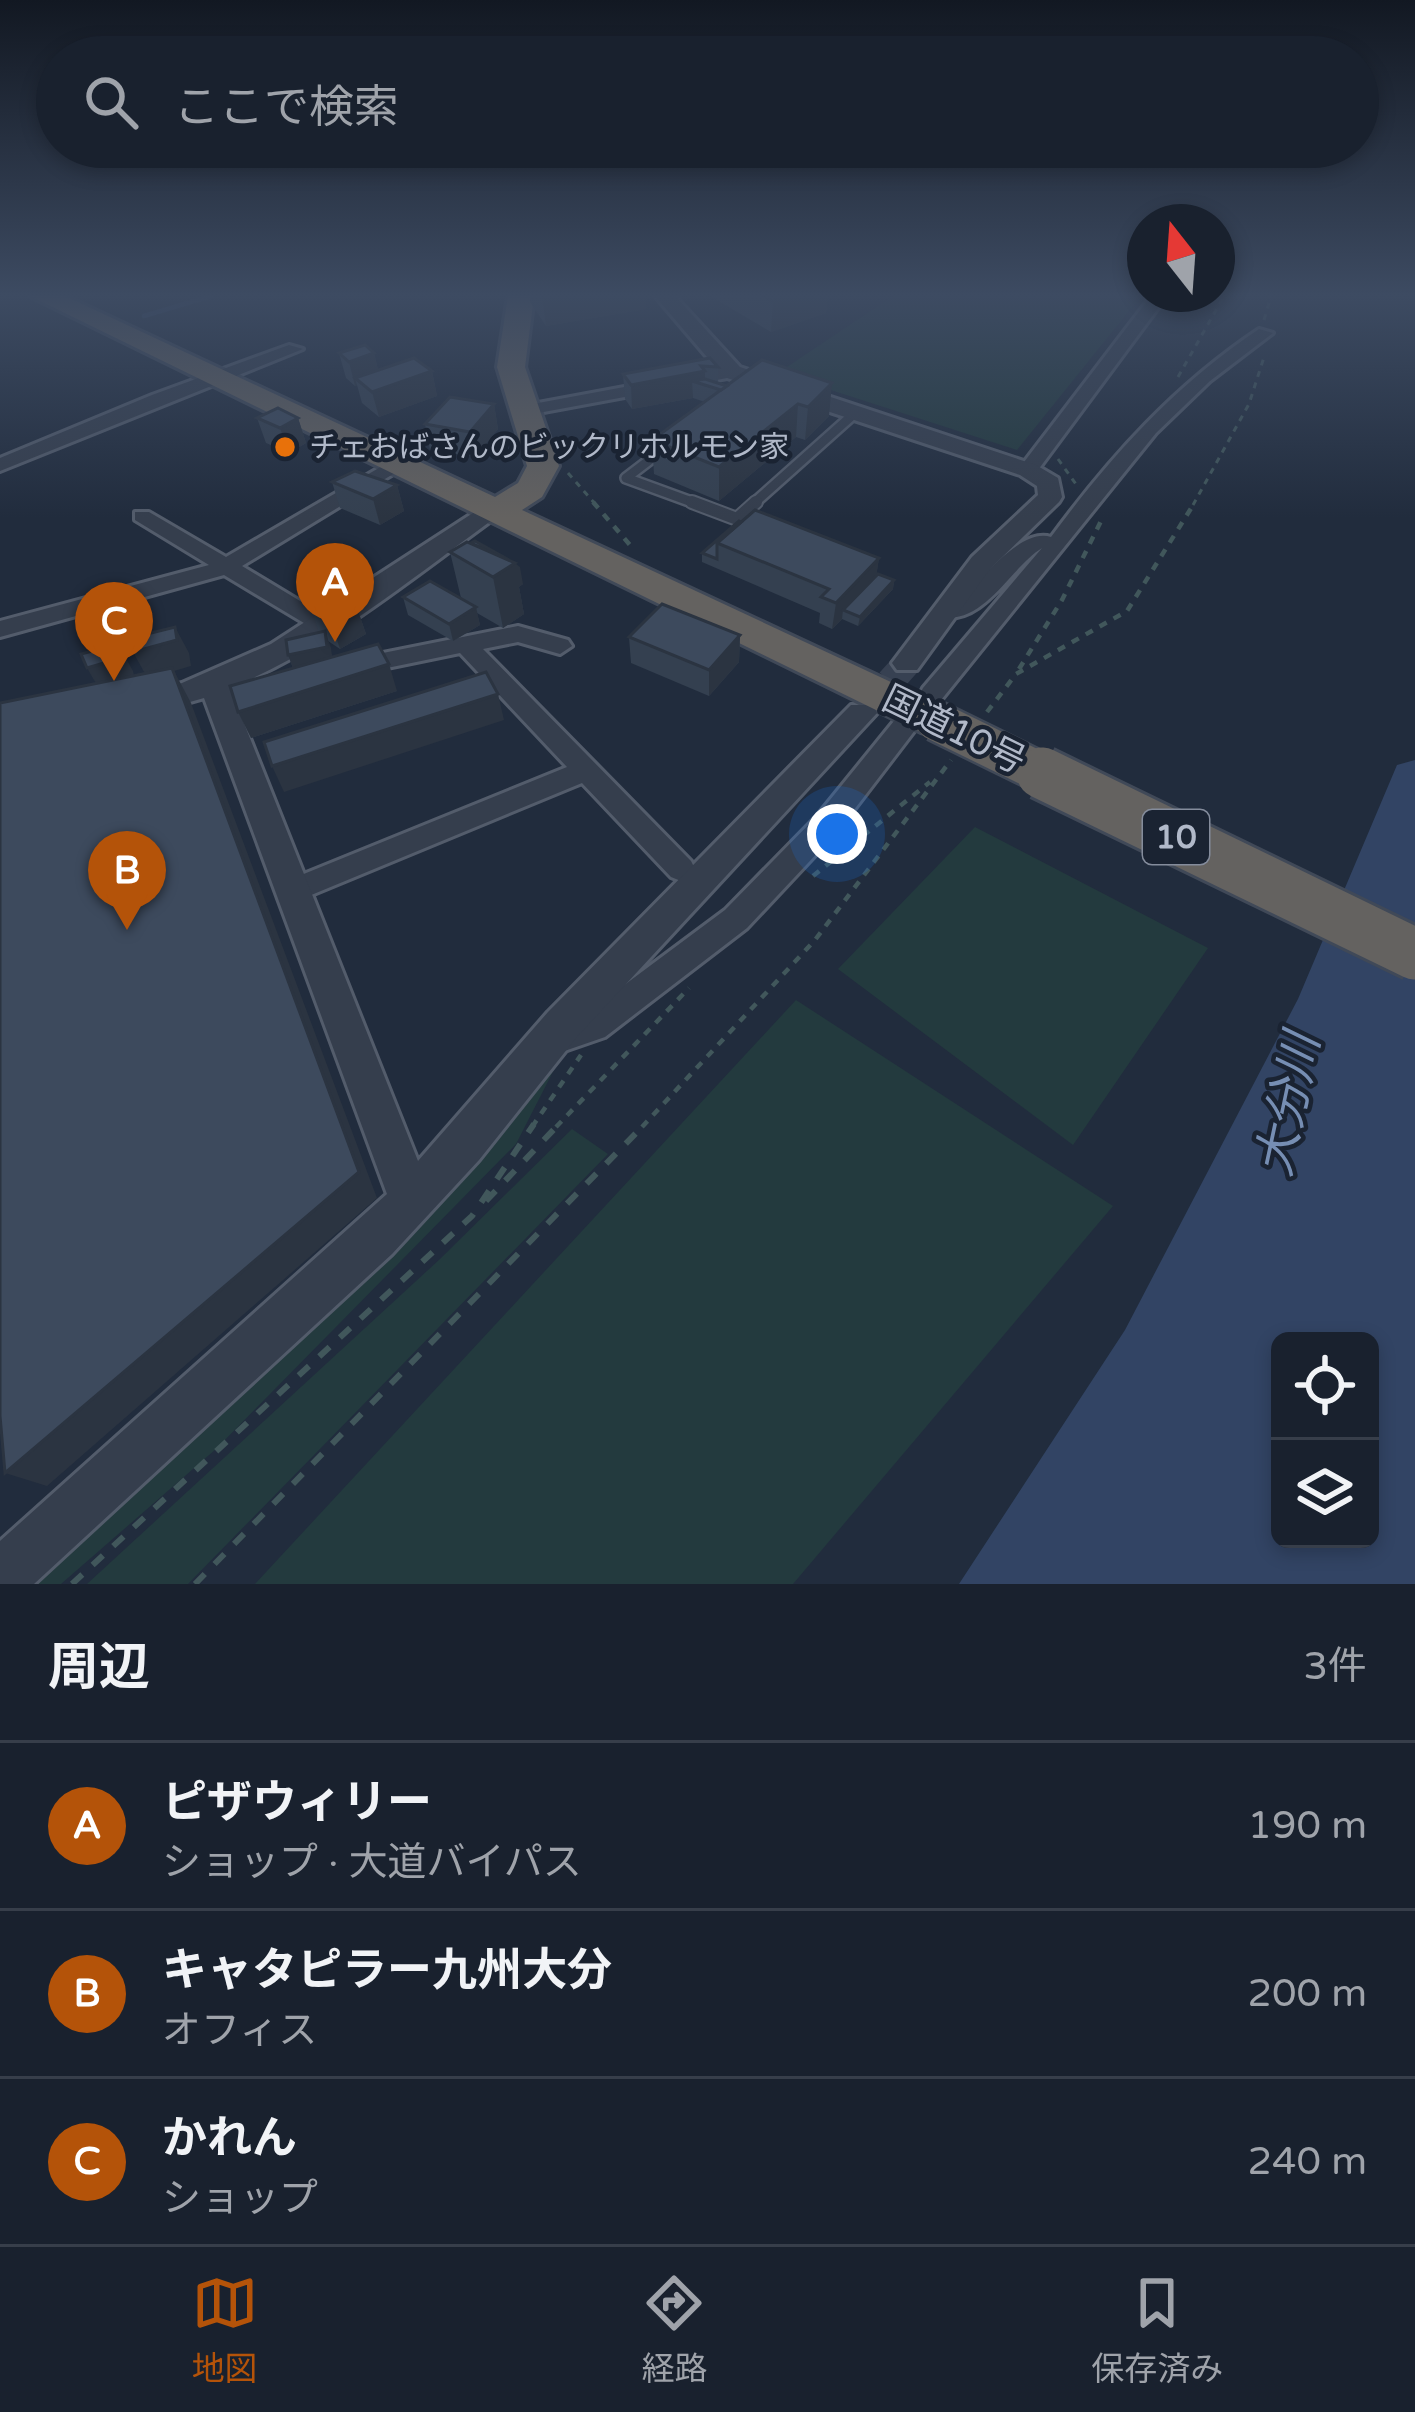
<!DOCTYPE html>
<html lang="ja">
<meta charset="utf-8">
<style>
body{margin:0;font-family:"Varela Round","Noto Sans JP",sans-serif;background:#262e3a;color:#f1f3f6}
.controls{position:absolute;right:36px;bottom:36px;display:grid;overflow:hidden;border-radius:18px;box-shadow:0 6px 18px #0003}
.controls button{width:108px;height:108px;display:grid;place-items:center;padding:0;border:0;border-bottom:3px solid #373e4a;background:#19212e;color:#f1f3f6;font:60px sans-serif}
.compass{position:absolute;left:1127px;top:204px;width:108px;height:108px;border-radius:50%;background:#19212e;box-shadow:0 6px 18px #0003;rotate:343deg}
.you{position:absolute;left:837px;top:834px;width:42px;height:42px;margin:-30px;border:9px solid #fff;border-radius:50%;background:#1a73e8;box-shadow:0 0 0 18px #1a73e833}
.badge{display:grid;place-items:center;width:78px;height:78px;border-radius:50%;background:#b45309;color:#fff;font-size:39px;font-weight:700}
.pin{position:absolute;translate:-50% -99px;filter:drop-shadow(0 3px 6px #0008)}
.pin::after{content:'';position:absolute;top:63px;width:42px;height:36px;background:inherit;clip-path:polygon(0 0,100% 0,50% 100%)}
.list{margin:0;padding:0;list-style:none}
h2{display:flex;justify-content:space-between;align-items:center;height:156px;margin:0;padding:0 48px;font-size:51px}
h2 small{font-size:39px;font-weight:400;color:#9fa3aa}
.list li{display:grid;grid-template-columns:78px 1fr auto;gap:36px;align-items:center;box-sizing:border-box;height:168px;padding:0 48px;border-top:3px solid #373e4a}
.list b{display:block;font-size:45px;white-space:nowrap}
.list p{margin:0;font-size:39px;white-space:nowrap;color:#9fa3aa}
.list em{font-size:39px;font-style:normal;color:#9fa3aa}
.icon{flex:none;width:66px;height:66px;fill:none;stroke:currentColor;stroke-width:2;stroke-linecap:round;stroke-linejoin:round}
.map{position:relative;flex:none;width:1415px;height:1584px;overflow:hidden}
.search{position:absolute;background:#19212e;box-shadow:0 6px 18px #0003;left:36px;right:36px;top:36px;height:132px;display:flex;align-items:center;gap:30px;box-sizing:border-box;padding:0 42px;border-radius:66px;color:#9fa3aa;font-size:45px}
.sheet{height:660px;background:#19212e}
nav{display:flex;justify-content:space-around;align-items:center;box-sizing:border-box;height:168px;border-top:3px solid #373e4a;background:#19212e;font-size:33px;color:#9fa3aa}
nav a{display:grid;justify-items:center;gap:6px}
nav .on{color:#b45309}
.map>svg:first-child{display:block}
.green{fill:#233a3e}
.water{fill:#324464;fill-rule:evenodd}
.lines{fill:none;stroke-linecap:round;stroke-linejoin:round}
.stream{stroke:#324464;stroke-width:4.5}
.tertiary-tunnel{stroke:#374152;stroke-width:28;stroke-dasharray:28 14;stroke-linecap:butt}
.service-far1-casing{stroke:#535c6b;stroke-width:14}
.service-casing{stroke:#535c6b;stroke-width:16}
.minor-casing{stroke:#535c6b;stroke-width:6}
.tertiary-casing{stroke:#535c6b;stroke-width:6}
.trunk-casing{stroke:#404958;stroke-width:6}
.path-far2{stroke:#41575b;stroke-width:3;stroke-dasharray:6 6;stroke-linecap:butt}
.path-far1{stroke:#41575b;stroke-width:4.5;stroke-dasharray:8 8;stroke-linecap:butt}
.path{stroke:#41575b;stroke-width:6;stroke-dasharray:14 14;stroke-linecap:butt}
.service-far1{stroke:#353e4d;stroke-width:9}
.service{stroke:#353e4d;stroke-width:12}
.minor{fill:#353e4d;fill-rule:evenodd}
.tertiary{fill:#353e4d;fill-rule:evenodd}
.trunk{fill:#646260;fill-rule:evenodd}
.trunk-bridge-far1-casing{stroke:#404958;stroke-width:44;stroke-linecap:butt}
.trunk-bridge-casing{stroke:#404958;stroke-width:57;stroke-linecap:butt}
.trunk-bridge-far1{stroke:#646260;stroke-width:39}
.trunk-bridge{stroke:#646260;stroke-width:51}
.wall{fill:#344050}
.shaded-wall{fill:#2b3441}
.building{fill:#3d4a5d;stroke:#2b3441;stroke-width:3}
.food-dot{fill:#e8710a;stroke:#1a2332;stroke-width:4.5}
.labels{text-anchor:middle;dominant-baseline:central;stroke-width:9;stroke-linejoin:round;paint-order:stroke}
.far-poi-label{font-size:30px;fill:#b1b9c9;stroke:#1a2332;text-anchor:start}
.shield{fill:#1a2332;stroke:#848c9c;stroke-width:3}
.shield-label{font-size:33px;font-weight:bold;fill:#b1b9c9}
.street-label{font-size:36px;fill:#b1b9c9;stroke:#1a2332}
.near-water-label{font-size:48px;font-style:italic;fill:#768eb3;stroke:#1a2332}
</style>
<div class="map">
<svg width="1415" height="1584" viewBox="0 0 1415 1584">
<rect width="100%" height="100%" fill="#212c3d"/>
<g class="green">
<path d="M 893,296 L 1141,296 L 1017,450 L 778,373 Z"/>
<path d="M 975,827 L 1208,948 L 1073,1145 L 838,969 Z"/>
<path d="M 796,1000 L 1113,1206 L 793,1584 L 255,1584 Z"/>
<path d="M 561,1056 L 516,1144 L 216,1449 L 61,1584 L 2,1584 Z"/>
<path d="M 572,1129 L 608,1154 L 188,1584 L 87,1584 L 440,1259 Z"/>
</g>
<path class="water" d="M 1415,760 L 1415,1584 L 959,1584 L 1125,1330 L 1298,999 L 1397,765 ZM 1280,1341 L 1370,1341 L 1370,1539 L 1280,1539 Z"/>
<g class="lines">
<path class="stream" d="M 144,316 L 211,296"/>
<path class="tertiary-tunnel" d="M 862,713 L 907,663"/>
<g class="service-far1-casing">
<g id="service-far1">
<path d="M 664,449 L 626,478 L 700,505"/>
<path d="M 752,505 L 855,413"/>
</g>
</g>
<g class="service-casing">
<path id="service" d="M 692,502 L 737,519 L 756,502"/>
</g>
<g class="minor-casing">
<g id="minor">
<path d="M 1151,296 L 1167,296 L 1035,474 L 1021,474 L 1021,466 Z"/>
<path d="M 1259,329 L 1273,333 L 1210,381 L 1156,433 L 941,700 L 923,700 L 920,694 L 923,688 L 1042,548 C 1011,567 984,625 941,617 L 941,607 C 976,594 1016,526 1051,537 C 1111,456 1175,385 1259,329 Z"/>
<path d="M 289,345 L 303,349 L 0,471 L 0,458 L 152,395 Z"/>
<path d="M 732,367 L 738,368 L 738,376 L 522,416 L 513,411 L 522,406 Z"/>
<path d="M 396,458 L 406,464 L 403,468 L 242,566 L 330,619 L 334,624 L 330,629 L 314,629 L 224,575 L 0,637 L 0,621 L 209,565 L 135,520 L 135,512 L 149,512 L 226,557 Z"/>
<path d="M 518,626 L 568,640 L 572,646 L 560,654 L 518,642 L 483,649 L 691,861 L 695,869 L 691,877 L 681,881 L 671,877 L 582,783 L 304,898 L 294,902 L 284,898 L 279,890 L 284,882 L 567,767 L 460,653 L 353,675 L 341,667 L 353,659 Z"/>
<path d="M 916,702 L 925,705 L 929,711 L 925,717 L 837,832 L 747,928 L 605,1037 L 550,1056 L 538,1052 L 534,1041 L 538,1030 L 584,1015 L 725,910 L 817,816 L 907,705 Z"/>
</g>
</g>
<g class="tertiary-casing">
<g id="tertiary">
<path d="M 655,296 L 675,296 L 740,367 L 1036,465 L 1058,478 L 1062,497 L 1059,502 L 990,569 L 917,670 L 897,670 L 892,663 L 972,557 L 1038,495 L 1037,486 L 1020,475 L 724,377 Z"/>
<path d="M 490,502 L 503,510 L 499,515 C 413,577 329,648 230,688 L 418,1161 L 548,1012 L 851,705 L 873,705 L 877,713 L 576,1038 L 479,1160 L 392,1254 L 34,1584 L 0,1584 L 0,1541 L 387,1194 L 204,698 L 144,715 L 133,712 L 129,704 L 133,696 L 182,683 L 271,644 Z"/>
</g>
</g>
<g class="trunk-casing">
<path id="trunk" d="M 30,296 L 65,296 L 495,497 L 518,483 L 527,466 L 497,367 L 508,296 L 534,296 L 525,367 L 559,466 L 542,497 L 522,510 L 951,710 L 957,721 L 951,732 L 936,736 L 921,732 Z"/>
</g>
<g class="path-far2">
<path d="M 1264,320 L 1271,296"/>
<path d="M 1178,377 L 1224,296"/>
<path d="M 1058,459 L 1078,487"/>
<path d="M 568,473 L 596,505"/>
<path d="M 1193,505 L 1249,404 L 1265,354"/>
</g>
<g class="path-far1">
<path d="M 593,502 L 630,545"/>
<path d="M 1019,669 L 1062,600 L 1101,521"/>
<path d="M 987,712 L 1016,674 L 1127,611 L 1195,502"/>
<path d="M 813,876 L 930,782"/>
<path d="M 532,1127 L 581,1055"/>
<path d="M 556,1127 L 689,988"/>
<path d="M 642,1127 L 815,940 L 951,760"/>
</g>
<g class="path">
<path d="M 486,1201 L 559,1124"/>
<path d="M 72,1584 L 472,1216 L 534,1124"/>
<path d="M 195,1584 L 645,1124"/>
</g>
<use href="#service-far1" class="service-far1"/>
<use href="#service" class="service"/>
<use href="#minor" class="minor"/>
<use href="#tertiary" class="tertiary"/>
<use href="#trunk" class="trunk"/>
<g class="trunk-bridge-far1-casing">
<path id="trunk-bridge-far1" d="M 936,721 L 1048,776"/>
</g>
<g class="trunk-bridge-casing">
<path id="trunk-bridge" d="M 1042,773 L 1415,954"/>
</g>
<use href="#trunk-bridge-far1" class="trunk-bridge-far1"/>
<use href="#trunk-bridge" class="trunk-bridge"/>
</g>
<g class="wall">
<path d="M 530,296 L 646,296 L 646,309 L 546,326 L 530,302 Z"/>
<path d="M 710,296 L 828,296 L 826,313 L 771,332 Z"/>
<path d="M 339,353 L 374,353 L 378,370 L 432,371 L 437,396 L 379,417 L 362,403 L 357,385 L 355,386 L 346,378 Z"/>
<path d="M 710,358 L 718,367 L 718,383 L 727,386 L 762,360 L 829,416 L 805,440 L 796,437 L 719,501 L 654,474 L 652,440 L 705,402 L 693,398 L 632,409 L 625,399 L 623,374 Z"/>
<path d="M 494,404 L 498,429 L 475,457 L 430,450 L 425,424 Z"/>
<path d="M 257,418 L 298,418 L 306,443 L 289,453 L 266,443 Z"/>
<path d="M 332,482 L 397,485 L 404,511 L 380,525 L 340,508 Z"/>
<path d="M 739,521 L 879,558 L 876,576 L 894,580 L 893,589 L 858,626 L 842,619 L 832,629 L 819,623 L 820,613 L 702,562 L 702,553 Z"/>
<path d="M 450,552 L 523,584 L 519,587 L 524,614 L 503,628 L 477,613 L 480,625 L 453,641 L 408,615 L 403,597 L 461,598 Z"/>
<path d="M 357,608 L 366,634 L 340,649 L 328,641 L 332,657 L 397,691 L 251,738 L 293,668 L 288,655 L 319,632 L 312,611 Z"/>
<path d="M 740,635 L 739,662 L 709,696 L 631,663 L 629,637 Z"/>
</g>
<g class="shaded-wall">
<path d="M 542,296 L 646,296 L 646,309 L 546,326 Z"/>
<path d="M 787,296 L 828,296 L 826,313 L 771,332 L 773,301 Z"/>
<path d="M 374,353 L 380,378 L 355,378 L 357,385 L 355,386 L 349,362 Z"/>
<path d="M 432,371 L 437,396 L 379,417 L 372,392 Z"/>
<path d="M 705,371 L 705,385 L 692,381 L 693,398 L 632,409 L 631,385 Z"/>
<path d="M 832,383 L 829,416 L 805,440 L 808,407 Z"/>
<path d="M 494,404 L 498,429 L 475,457 L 470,432 Z"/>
<path d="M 798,404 L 796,437 L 719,501 L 719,467 Z"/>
<path d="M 298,418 L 306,443 L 289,453 L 280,428 Z"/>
<path d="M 397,485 L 404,511 L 380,525 L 373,499 Z"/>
<path d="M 879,558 L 875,585 L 843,610 L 842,619 L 832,629 L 836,603 Z"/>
<path d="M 515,563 L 520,567 L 523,584 L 519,587 L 524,614 L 503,628 L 493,577 Z"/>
<path d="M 894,580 L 893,589 L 858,626 L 860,617 Z"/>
<path d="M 476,607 L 480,625 L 453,641 L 449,624 Z"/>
<path d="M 357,608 L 366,634 L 340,649 L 331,622 Z"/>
<path d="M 175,627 L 189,653 L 191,666 L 174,671 L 191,703 L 377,1198 L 47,1486 L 5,1473 L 148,679 L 133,652 Z"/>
<path d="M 325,631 L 331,648 L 333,664 L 295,673 L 288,655 Z"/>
<path d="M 740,635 L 739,662 L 709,696 L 709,670 Z"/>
<path d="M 118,644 L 133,671 L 136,684 L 103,695 L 87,668 Z"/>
<path d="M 389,664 L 397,691 L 251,738 L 238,712 Z"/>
<path d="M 498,694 L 504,720 L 284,792 L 272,766 Z"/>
</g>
<g class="building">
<path d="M 764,296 L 787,296 L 773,301 Z"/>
<path d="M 365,345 L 374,353 L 349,362 L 339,353 Z"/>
<path d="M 414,358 L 432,371 L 372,392 L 355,378 Z"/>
<path d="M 710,358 L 718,367 L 701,366 L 705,371 L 631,385 L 623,374 Z"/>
<path d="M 762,360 L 832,383 L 808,407 L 798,404 L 719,467 L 652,440 Z"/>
<path d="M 705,379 L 727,386 L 721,390 L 692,381 Z"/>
<path d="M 450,397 L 494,404 L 470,432 L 425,424 Z"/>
<path d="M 278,408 L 298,418 L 280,428 L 257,418 Z"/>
<path d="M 355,471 L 397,485 L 373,499 L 332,482 Z"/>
<path d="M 755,510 L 879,558 L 836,603 L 821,597 L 829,589 L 717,543 Z"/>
<path d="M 739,521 L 741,522 L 717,543 L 717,559 L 702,553 Z"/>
<path d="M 475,541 L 509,560 L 471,543 Z"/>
<path d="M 467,542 L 515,563 L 493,577 L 450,552 Z"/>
<path d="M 878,574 L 894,580 L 860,617 L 843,610 Z"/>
<path d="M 430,581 L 476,607 L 449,624 L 403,597 Z"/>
<path d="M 339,595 L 357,608 L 331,622 L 312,611 Z"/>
<path d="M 662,604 L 740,635 L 709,670 L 629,637 Z"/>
<path d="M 175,627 L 177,640 L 133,652 L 131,638 Z"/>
<path d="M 325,631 L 327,647 L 288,655 L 286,640 Z"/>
<path d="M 118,644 L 121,658 L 87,668 L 81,654 Z"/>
<path d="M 378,644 L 389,664 L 238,712 L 230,686 Z"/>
<path d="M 172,668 L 359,1172 L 5,1473 L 0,1416 L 0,703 Z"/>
<path d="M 486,672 L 498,694 L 272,766 L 264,742 Z"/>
</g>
<linearGradient id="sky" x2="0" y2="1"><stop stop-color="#121822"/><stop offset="0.57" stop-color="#3d4b62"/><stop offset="1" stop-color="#3d4b62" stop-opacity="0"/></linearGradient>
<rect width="1415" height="518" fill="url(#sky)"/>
<circle class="food-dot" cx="285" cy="447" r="12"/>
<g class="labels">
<g class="far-poi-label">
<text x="309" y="447">チェおばさんのビックリホルモン家</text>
</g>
<rect class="shield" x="1143" y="810" width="66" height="54" rx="9"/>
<g class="shield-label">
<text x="1176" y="837">10</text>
</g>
<g class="street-label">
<text transform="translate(954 730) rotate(26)">国道10号</text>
</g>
<g class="near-water-label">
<text transform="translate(1289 1105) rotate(-78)">大分川</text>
</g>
</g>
</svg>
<div class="controls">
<button><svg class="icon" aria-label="locate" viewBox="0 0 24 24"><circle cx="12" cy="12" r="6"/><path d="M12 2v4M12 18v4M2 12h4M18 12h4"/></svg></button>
<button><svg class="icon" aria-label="layers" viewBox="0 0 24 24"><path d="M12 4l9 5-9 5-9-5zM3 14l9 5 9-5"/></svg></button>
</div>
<svg class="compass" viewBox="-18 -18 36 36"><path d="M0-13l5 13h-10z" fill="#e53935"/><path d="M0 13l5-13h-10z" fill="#9fa3aa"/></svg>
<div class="you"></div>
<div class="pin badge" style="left:335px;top:642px">A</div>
<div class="pin badge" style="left:127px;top:930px">B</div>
<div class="pin badge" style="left:114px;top:681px">C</div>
<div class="search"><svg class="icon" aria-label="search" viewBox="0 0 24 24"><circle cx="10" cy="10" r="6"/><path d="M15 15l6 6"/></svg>ここで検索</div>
</div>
<section class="sheet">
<h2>周辺<small>3件</small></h2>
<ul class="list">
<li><span class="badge">A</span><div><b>ピザウィリー</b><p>ショップ · 大道バイパス</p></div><em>190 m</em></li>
<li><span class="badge">B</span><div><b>キャタピラー九州大分</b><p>オフィス</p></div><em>200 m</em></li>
<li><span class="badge">C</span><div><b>かれん</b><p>ショップ</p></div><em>240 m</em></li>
</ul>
</section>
<nav>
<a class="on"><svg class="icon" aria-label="map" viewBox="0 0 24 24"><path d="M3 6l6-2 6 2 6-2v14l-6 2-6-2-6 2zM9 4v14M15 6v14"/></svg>地図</a>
<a><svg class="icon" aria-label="directions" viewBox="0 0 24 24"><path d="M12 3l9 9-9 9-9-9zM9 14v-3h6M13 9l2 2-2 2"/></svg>経路</a>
<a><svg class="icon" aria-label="saved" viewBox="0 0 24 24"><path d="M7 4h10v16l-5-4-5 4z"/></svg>保存済み</a>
</nav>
